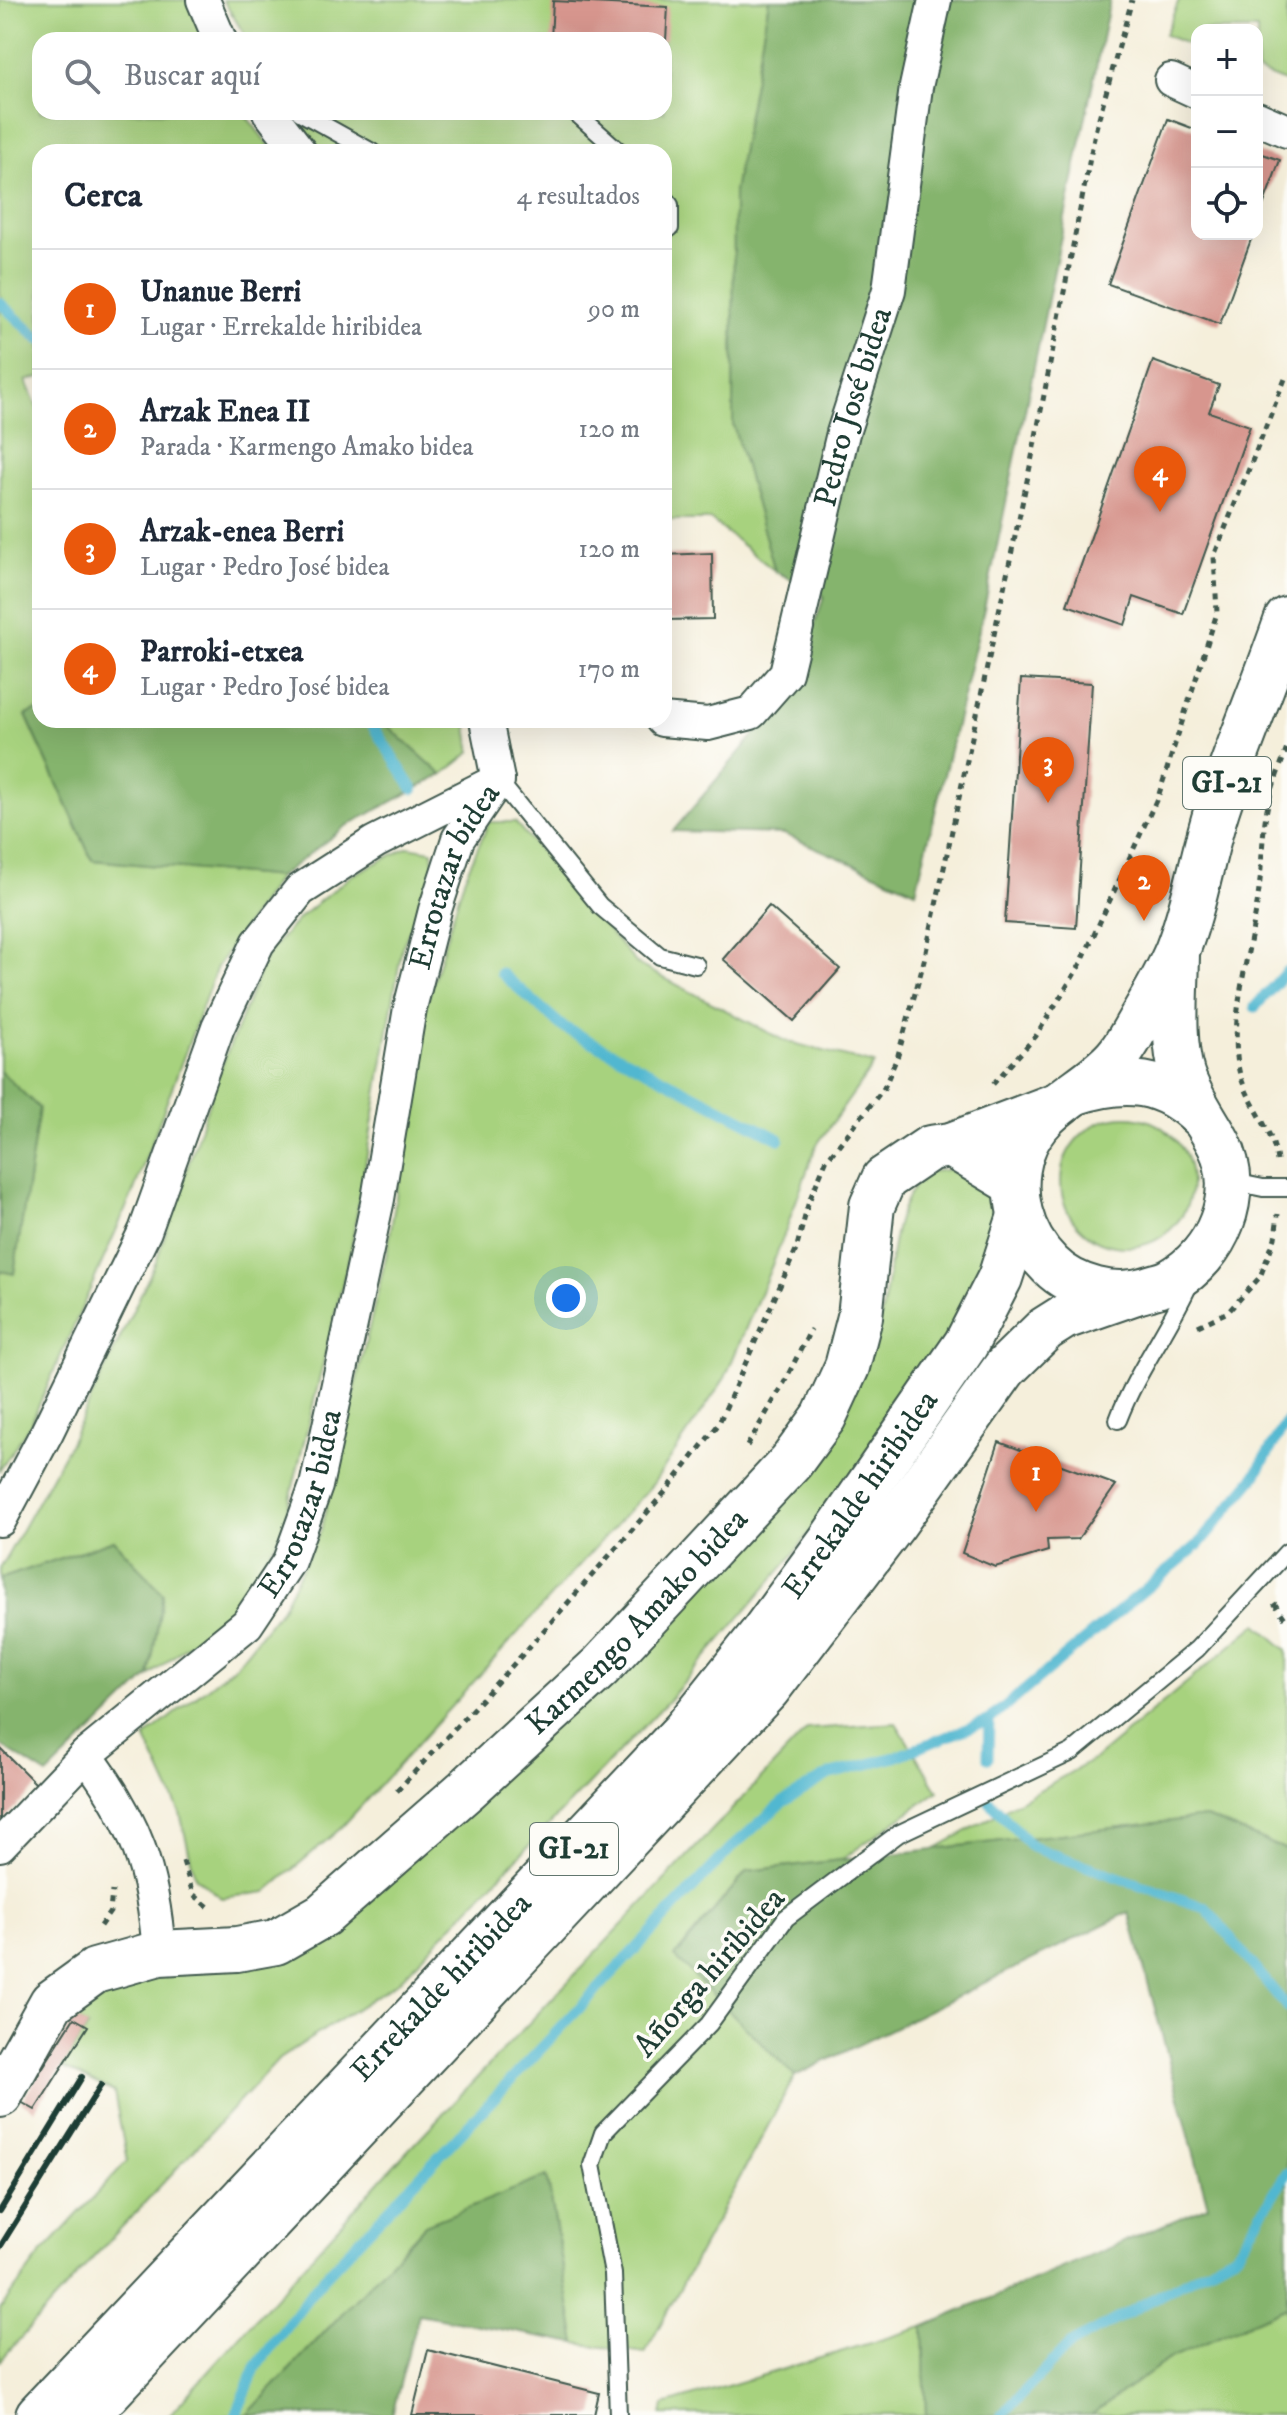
<!DOCTYPE html>
<html lang="es">
<meta charset="utf-8">
<style>
body{margin:0;font-family:"IM FELL DW Pica",serif;background:#f6f6f7;color:#1f2937}
.controls{position:absolute;right:24px;top:24px;display:grid;overflow:hidden;border-radius:16px;box-shadow:0 8px 32px #0002}
.controls button{width:72px;height:72px;display:grid;place-items:center;padding:0;border:0;border-bottom:2px solid #e0e1e3;background:#fff;color:#1f2937;font:40px sans-serif}
.you{position:absolute;left:566px;top:1298px;width:28px;height:28px;margin:-20px;border:6px solid #fff;border-radius:50%;background:#1a73e8;box-shadow:0 0 0 12px #1a73e833}
.badge{display:grid;place-items:center;width:52px;height:52px;border-radius:50%;background:#ea580c;color:#fff;font-size:26px;font-weight:700}
.pin{position:absolute;translate:-50% -66px;filter:drop-shadow(0 2px 4px #0008)}
.pin::after{content:'';position:absolute;top:42px;width:28px;height:24px;background:inherit;clip-path:polygon(0 0,100% 0,50% 100%)}
.list{margin:0;padding:0;list-style:none}
h2{display:flex;justify-content:space-between;align-items:center;height:104px;margin:0;padding:0 32px;font-size:34px}
h2 small{font-size:26px;font-weight:400;color:#747a83}
.list li{display:grid;grid-template-columns:52px 1fr auto;gap:24px;align-items:center;box-sizing:border-box;height:120px;padding:0 32px;border-top:2px solid #e0e1e3}
.list b{display:block;font-size:30px;white-space:nowrap}
.list p{margin:0;font-size:26px;white-space:nowrap;color:#747a83}
.list em{font-size:26px;font-style:normal;color:#747a83}
.icon{flex:none;width:44px;height:44px;fill:none;stroke:currentColor;stroke-width:2;stroke-linecap:round;stroke-linejoin:round}
.map{position:relative;flex:none;width:1287px;height:2415px;overflow:hidden}
.search{position:absolute;background:#fff;box-shadow:0 8px 32px #0002;left:32px;top:32px;width:640px;height:88px;display:flex;align-items:center;gap:20px;box-sizing:border-box;padding:0 28px;border-radius:24px;color:#747a83;font-size:30px}
.panel{position:absolute;background:#fff;box-shadow:0 8px 32px #0002;left:32px;top:144px;width:640px;height:584px;border-radius:24px}
.map>svg:first-child{display:block}
.green{fill:#a7d27e;stroke:#638859;stroke-width:2}
.forest{fill:#85b46d;stroke:#527850;stroke-width:2}
.lines{fill:none;stroke-linecap:round;stroke-linejoin:round}
.stream{stroke:#51b7d0;stroke-width:11}
.building{fill:#d7968e}
.lane-casing{stroke:#3f584d;stroke-width:20}
.street-casing{stroke:#3f584d;stroke-width:36}
.secondary-casing{stroke:#3f584d;stroke-width:48}
.primary-casing{stroke:#3f584d;stroke-width:48}
.path{stroke:#3f584d;stroke-width:5;stroke-dasharray:6 6;stroke-linecap:butt}
.lane{stroke:#fff;stroke-width:16}
.street{stroke:#fff;stroke-width:32}
.secondary{stroke:#fff;stroke-width:44}
.primary{stroke:#fff;stroke-width:44}
.rail{stroke:#1f3d34;stroke-width:6}
.labels{text-anchor:middle;dominant-baseline:central;stroke-width:7;stroke-linejoin:round;paint-order:stroke}
.shield{fill:#fdfcf7;stroke:#62766e;stroke-width:2}
.shield-label{font-size:30px;font-weight:bold;fill:#1f3d34}
.street-label{font-size:32px;fill:#1f3d34;stroke:#fdfcf7}
</style>
<div class="map">
<svg width="1287" height="2415" viewBox="0 0 1287 2415">
<rect width="100%" height="100%" fill="#fdfcf7"/>
<filter id="ink" filterUnits="userSpaceOnUse"><feTurbulence type="fractalNoise" baseFrequency=".0125" numOctaves="2"/><feDisplacementMap in="SourceGraphic" scale="16" xChannelSelector="R" yChannelSelector="G"/><feConvolveMatrix kernelMatrix="1 2 1 2 8 2 1 2 1" color-interpolation-filters="sRGB"/></filter>
<filter id="wash" filterUnits="userSpaceOnUse"><feTurbulence type="fractalNoise" baseFrequency=".006" numOctaves="4" result="noise"/><feDisplacementMap in="SourceGraphic" scale="32" xChannelSelector="R" yChannelSelector="G"/><feGaussianBlur stdDeviation="1.8" result="paint"/><feColorMatrix in="noise" values="0 0 0 0 0 0 0 0 0 0 0 0 0 0 0 0 0 1.4 0 .05"/><feComposite in="paint" operator="in"/></filter>
<g filter="url(#wash)">
<rect width="100%" height="100%" fill="#f5efdb"/>
<g class="green">
<path d="M 0,0 L 187,0 L 205,40 L 40,40 L 40,112 L 243,112 L 274,152 L 40,152 L 40,377 L 26,381 L 40,415 L 40,709 L 26,716 L 92,860 L 279,877 L 217,967 L 134,1190 L 31,1423 L 0,1470 L 0,1271 L 14,1273 L 39,1108 L 0,1071 Z"/>
<path d="M 223,0 L 769,0 L 734,192 L 733,424 L 775,571 L 711,520 L 664,520 L 664,152 L 322,152 L 293,112 L 664,112 L 664,40 L 248,40 Z"/>
<path d="M 1179,0 L 1287,0 L 1287,83 L 1257,71 L 1257,30 L 1197,30 L 1197,48 L 1165,35 Z"/>
<path d="M 381,720 L 466,720 L 471,752 L 442,775 Z"/>
<path d="M 489,822 L 515,822 L 637,964 L 785,1041 L 874,1064 L 816,1146 L 780,1246 L 725,1378 L 653,1484 L 341,1828 L 266,1892 L 222,1898 L 195,1877 L 180,1813 L 145,1737 L 237,1664 L 282,1608 L 321,1530 L 388,1248 L 426,1005 L 464,879 Z"/>
<path d="M 408,847 L 432,851 L 436,873 L 402,947 L 351,1249 L 282,1532 L 235,1607 L 149,1676 L 163,1594 L 114,1540 L 0,1579 L 0,1569 L 68,1447 L 156,1262 L 218,1075 L 267,954 L 300,917 L 352,875 Z"/>
<circle cx="1126" cy="1182" r="65"/>
<path d="M 951,1169 L 979,1179 L 993,1205 L 989,1247 L 966,1317 L 919,1385 L 789,1560 L 670,1699 L 399,1981 L 279,2059 L 91,2260 L 0,2361 L 0,2309 L 42,2253 L 127,2161 L 114,2092 L 62,2067 L 88,2027 L 74,2018 L 104,1987 L 128,1977 L 303,1949 L 863,1374 C 870,1352 878,1330 883,1308 C 894,1256 888,1217 924,1173 Z"/>
<path d="M 1257,1624 L 1287,1650 L 1287,1850 L 1206,1817 L 935,1849 L 1096,1758 Z"/>
<path d="M 896,1723 L 938,1791 L 841,1860 L 747,1871 L 675,1956 L 795,2076 L 645,2353 L 576,2343 L 547,2177 L 425,2225 L 247,2415 L 169,2415 L 395,2164 L 808,1729 Z"/>
<path d="M 1287,2307 L 1287,2415 L 1091,2415 L 1170,2358 Z"/>
<path d="M 923,2327 L 926,2415 L 662,2415 L 664,2405 Z"/>
</g>
<g class="forest">
<path d="M 769,0 L 1110,0 L 984,609 L 916,891 L 784,834 L 673,831 L 794,688 L 824,596 L 775,571 L 733,424 L 734,192 Z"/>
<path d="M 40,709 L 40,720 L 381,720 L 442,775 L 346,826 L 279,877 L 92,860 L 26,715 Z"/>
<path d="M 0,1071 L 39,1108 L 14,1274 L 0,1271 Z"/>
<path d="M 114,1540 L 163,1594 L 149,1676 L 47,1775 L 0,1745 L 0,1579 Z"/>
<path d="M 1206,1817 L 1287,1850 L 1287,2307 L 1170,2358 L 1091,2415 L 926,2415 L 923,2327 L 1208,2206 L 1129,1912 L 795,2076 L 675,1957 L 747,1871 Z"/>
<path d="M 547,2176 L 576,2343 L 418,2314 L 392,2415 L 247,2415 L 425,2225 Z"/>
</g>
<g class="lines">
<g class="stream">
<path d="M 0,303 L 40,340"/>
<path d="M 369,720 L 413,789"/>
<path d="M 501,973 L 563,1027 L 779,1139"/>
<path d="M 1255,1007 L 1287,971"/>
<path d="M 988,1758 L 989,1720"/>
<path d="M 990,1802 L 1032,1847 L 1206,1908 L 1287,2007"/>
<path d="M 236,2415 L 256,2367 L 318,2284 L 731,1848 L 783,1802 L 828,1775 L 895,1757 L 989,1720 L 1198,1545 L 1253,1479 L 1287,1421"/>
<path d="M 1002,2415 L 1069,2345 L 1237,2253 L 1287,2172"/>
</g>
</g>
<g id="blocks">
<g class="building">
<path d="M 553,1 L 668,7 L 666,40 L 551,40 Z"/>
<path d="M 1168,119 L 1197,130 L 1197,234 L 1253,234 L 1220,324 L 1108,284 Z"/>
<path d="M 1257,152 L 1280,160 L 1257,222 Z"/>
<path d="M 1153,361 L 1219,385 L 1209,412 L 1250,426 L 1183,614 L 1134,597 L 1125,625 L 1067,605 Z"/>
<path d="M 712,553 L 713,619 L 664,620 L 664,555 Z"/>
<path d="M 1021,679 L 1092,683 L 1076,928 L 1005,923 Z"/>
<path d="M 769,906 L 840,969 L 794,1021 L 723,959 Z"/>
<path d="M 999,1442 L 1116,1485 L 1078,1539 L 1047,1540 L 1048,1551 L 995,1567 L 962,1553 Z"/>
<path d="M 0,1748 L 38,1786 L 0,1823 Z"/>
<path d="M 74,2018 L 88,2026 L 35,2110 L 21,2102 Z"/>
<path d="M 428,2350 L 599,2393 L 594,2415 L 412,2415 Z"/>
</g>
</g>
</g>
<g filter="url(#ink)">
<use href="#blocks" fill-opacity="0" stroke="#3f584d" stroke-width="2"/>
<g class="lines">
<g class="lane-casing">
<g id="lane">
<path d="M 300,112 L 372,152"/>
<path d="M 575,112 L 620,152"/>
<path d="M 664,198 L 670,205 L 670,228 L 664,232"/>
<path d="M 498,780 L 600,906 L 660,956 L 696,965"/>
<path d="M 1229,1181 L 1263,1188 L 1287,1188"/>
<path d="M 1118,1420 C 1137,1370 1170,1328 1191,1280"/>
<path d="M 618,2415 L 613,2274 L 592,2165 L 603,2133 L 709,2024 L 786,1918 L 898,1834 L 1072,1752 L 1197,1649 L 1287,1552"/>
</g>
</g>
<g class="street-casing">
<g id="street">
<path d="M 203,0 L 220,40"/>
<path d="M 1171,80 L 1197,92"/>
<path d="M 269,112 L 300,152"/>
<path d="M 1257,118 L 1287,131"/>
<path d="M 486,720 L 498,780"/>
<path id="s1" d="M 662,720 L 708,724 L 751,713 L 786,673 L 843,433 L 889,290 L 916,87 L 935,0"/>
<path d="M 0,1520 L 47,1432 L 145,1231 L 218,1027 L 258,943 L 300,890 L 375,842 L 496,781"/>
<path d="M 86,1755 C 136,1822 153,1870 159,1953"/>
<path id="s2" d="M 0,1845 L 86,1755 L 247,1624 L 289,1561 L 316,1486 L 378,1199 L 410,1008 L 435,910 L 458,839 L 498,780"/>
</g>
</g>
<g class="secondary-casing">
<g id="secondary">
<path d="M 951,1145 L 1016,1184"/>
<path id="s3" d="M 0,2095 L 52,2002 L 95,1971 L 159,1953 L 237,1949 L 276,1942 L 323,1915 L 466,1790 L 601,1666 L 791,1462 L 824,1417 L 847,1367 L 860,1317 L 872,1206 L 884,1179 L 930,1148 L 951,1145 L 1054,1106"/>
</g>
</g>
<g class="primary-casing">
<g id="primary">
<path d="M 1177,951 C 1177,990 1171,1036 1182,1074 C 1190,1099 1207,1121 1219,1144 C 1244,1194 1217,1256 1171,1281 C 1164,1285 1155,1286 1147,1289 C 1116,1299 1074,1289 1050,1265 C 1020,1235 1009,1192 1022,1152 C 1037,1106 1086,1092 1116,1058 C 1125,1048 1132,1034 1139,1022 C 1152,1000 1167,975 1177,951 C 1195,906 1202,856 1217,809 C 1238,745 1265,683 1287,619"/>
<path d="M 1076,1092 C 1126,1076 1163,1079 1202,1117"/>
<path id="s4" d="M 38,2415 L 685,1730 L 761,1635 L 830,1541 L 966,1344 L 1000,1278 L 1020,1216"/>
<path d="M 87,2415 L 768,1689 L 894,1524 L 1005,1368 L 1045,1329 L 1064,1317 L 1136,1292"/>
</g>
</g>
<g class="path">
<path d="M 993,1084 L 1036,1036 L 1080,965 L 1159,794 L 1217,613 L 1214,556 L 1287,374"/>
<path d="M 1277,1161 C 1273,1126 1243,1099 1238,1065 C 1230,1009 1251,952 1258,897 C 1263,864 1261,831 1269,800 C 1274,782 1281,765 1287,748"/>
<path d="M 1198,1326 L 1228,1312 L 1260,1277 L 1275,1238 L 1278,1214"/>
<path d="M 747,1446 L 783,1385 L 811,1329"/>
<path d="M 1274,1603 L 1287,1621"/>
<path d="M 397,1791 L 523,1654 L 666,1491 L 718,1425 L 796,1250 L 809,1201 L 826,1161 L 884,1088 L 898,1055 L 924,961 L 1031,462 L 1095,132 L 1132,0"/>
<path d="M 183,1861 L 193,1894 L 211,1909"/>
<path d="M 100,1926 L 110,1912 L 112,1891"/>
</g>
<use href="#lane" class="lane"/>
<use href="#street" class="street"/>
<use href="#secondary" class="secondary"/>
<use href="#primary" class="primary"/>
<g class="rail">
<path d="M 0,2211 L 82,2077"/>
<path d="M 0,2247 L 101,2085"/>
</g>
</g>
</g>
<g class="labels">
<g class="shield">
<rect x="1183" y="757" width="88" height="52" rx="6"/>
<rect x="530" y="1823" width="88" height="52" rx="6"/>
</g>
<g class="shield-label">
<text x="1227" y="783">GI-21</text>
<text x="574" y="1849">GI-21</text>
</g>
<g class="street-label">
<text stroke="none"><textPath href="#s1" startOffset="418">Pedro José bidea</textPath></text>
<text stroke="none"><textPath href="#s2" startOffset="1114">Errotazar bidea</textPath></text>
<text stroke="none"><textPath href="#s4" startOffset="1236">Errekalde hiribidea</textPath></text>
<text stroke="none"><textPath href="#s2" startOffset="466">Errotazar bidea</textPath></text>
<text stroke="none"><textPath href="#s3" startOffset="828">Karmengo Amako bidea</textPath></text>
<text transform="translate(710 1973) rotate(-49)">Añorga hiribidea</text>
<text stroke="none"><textPath href="#s4" startOffset="588">Errekalde hiribidea</textPath></text>
</g>
</g>
</svg>
<div class="controls">
<button>+</button>
<button>−</button>
<button><svg class="icon" aria-label="locate" viewBox="0 0 24 24"><circle cx="12" cy="12" r="6"/><path d="M12 2v4M12 18v4M2 12h4M18 12h4"/></svg></button>
</div>
<div class="you"></div>
<div class="pin badge" style="left:1036px;top:1512px">1</div>
<div class="pin badge" style="left:1144px;top:921px">2</div>
<div class="pin badge" style="left:1048px;top:803px">3</div>
<div class="pin badge" style="left:1160px;top:512px">4</div>
<div class="search"><svg class="icon" aria-label="search" viewBox="0 0 24 24"><circle cx="10" cy="10" r="6"/><path d="M15 15l6 6"/></svg>Buscar aquí</div>
<section class="panel">
<h2>Cerca<small>4 resultados</small></h2>
<ul class="list">
<li><span class="badge">1</span><div><b>Unanue Berri</b><p>Lugar · Errekalde hiribidea</p></div><em>90 m</em></li>
<li><span class="badge">2</span><div><b>Arzak Enea II</b><p>Parada · Karmengo Amako bidea</p></div><em>120 m</em></li>
<li><span class="badge">3</span><div><b>Arzak-enea Berri</b><p>Lugar · Pedro José bidea</p></div><em>120 m</em></li>
<li><span class="badge">4</span><div><b>Parroki-etxea</b><p>Lugar · Pedro José bidea</p></div><em>170 m</em></li>
</ul>
</section>
</div>
